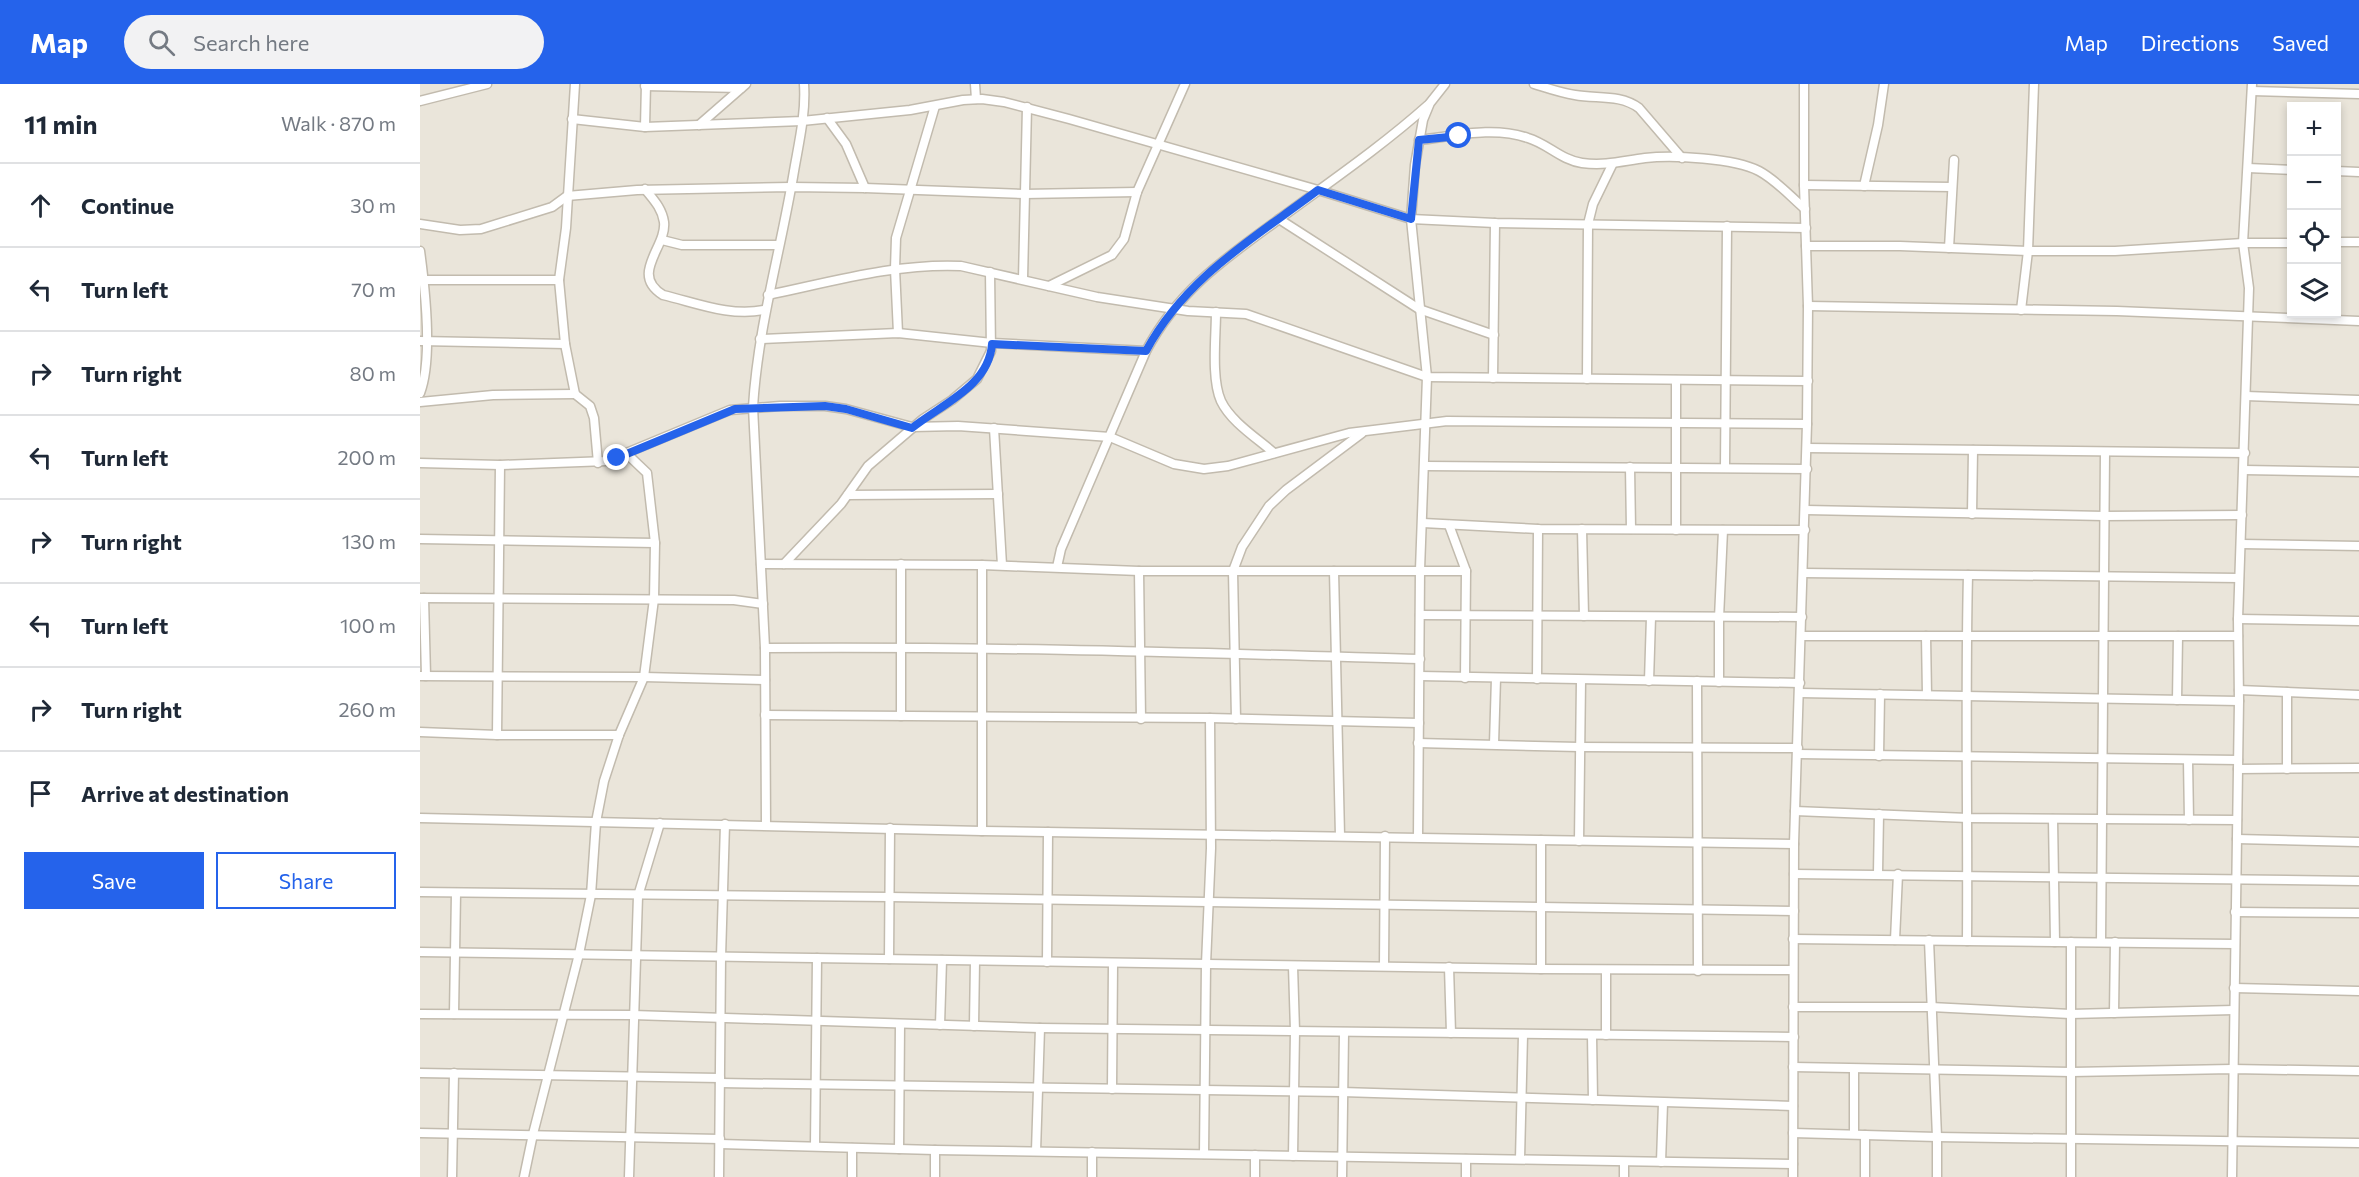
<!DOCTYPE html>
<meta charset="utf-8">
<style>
body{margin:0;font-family:Commissioner,sans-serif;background:#f2f2f3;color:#1f2937}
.controls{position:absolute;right:18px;top:18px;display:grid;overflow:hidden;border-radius:0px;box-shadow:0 3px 9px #0003}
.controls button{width:54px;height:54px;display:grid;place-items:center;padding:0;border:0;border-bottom:2px solid #e0e1e3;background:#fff;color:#1f2937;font:30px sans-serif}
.stop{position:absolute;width:18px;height:18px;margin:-14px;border:4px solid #2563eb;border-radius:50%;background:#fff}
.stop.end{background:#2563eb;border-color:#fff;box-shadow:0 2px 6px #0008}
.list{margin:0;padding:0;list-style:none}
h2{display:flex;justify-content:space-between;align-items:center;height:78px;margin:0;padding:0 24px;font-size:26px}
h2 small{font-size:20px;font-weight:400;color:#747a83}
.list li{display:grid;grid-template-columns:39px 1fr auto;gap:18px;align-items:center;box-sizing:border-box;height:84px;padding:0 24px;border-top:2px solid #e0e1e3}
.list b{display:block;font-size:22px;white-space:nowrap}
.list em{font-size:20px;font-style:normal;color:#747a83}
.actions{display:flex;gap:12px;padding:18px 24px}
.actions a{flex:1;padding:14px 0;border:2px solid #2563eb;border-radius:0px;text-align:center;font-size:21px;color:#2563eb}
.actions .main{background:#2563eb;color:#fff}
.icon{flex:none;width:33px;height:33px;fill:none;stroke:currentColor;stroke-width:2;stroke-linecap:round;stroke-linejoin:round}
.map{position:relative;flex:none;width:1939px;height:1093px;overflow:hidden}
header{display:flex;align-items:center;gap:36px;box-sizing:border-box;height:84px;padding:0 30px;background:#2563eb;color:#fff}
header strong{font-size:28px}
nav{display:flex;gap:33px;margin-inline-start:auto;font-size:21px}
.search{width:420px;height:54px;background:#f2f2f3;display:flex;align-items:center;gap:15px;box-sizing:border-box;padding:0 21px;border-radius:33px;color:#747a83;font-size:22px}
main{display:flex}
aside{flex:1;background:#fff}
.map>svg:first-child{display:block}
.residential{fill:#eae5da;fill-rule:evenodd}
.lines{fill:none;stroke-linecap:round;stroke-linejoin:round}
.minor-casing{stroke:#c2bbae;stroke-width:11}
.minor{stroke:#fff;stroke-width:8}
.route{stroke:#2563eb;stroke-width:8}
</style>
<header>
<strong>Map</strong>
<div class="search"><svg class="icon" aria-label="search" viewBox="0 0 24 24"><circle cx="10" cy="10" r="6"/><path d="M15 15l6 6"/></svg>Search here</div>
<nav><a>Map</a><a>Directions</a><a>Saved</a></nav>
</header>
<main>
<aside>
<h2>11 min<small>Walk · 870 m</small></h2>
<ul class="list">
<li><svg class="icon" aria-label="ahead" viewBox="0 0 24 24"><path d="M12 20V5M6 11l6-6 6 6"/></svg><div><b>Continue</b></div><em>30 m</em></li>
<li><svg class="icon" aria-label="left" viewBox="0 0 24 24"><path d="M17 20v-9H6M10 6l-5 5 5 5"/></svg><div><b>Turn left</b></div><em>70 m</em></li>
<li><svg class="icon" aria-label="right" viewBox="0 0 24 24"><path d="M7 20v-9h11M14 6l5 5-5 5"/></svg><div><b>Turn right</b></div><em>80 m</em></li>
<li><svg class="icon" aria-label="left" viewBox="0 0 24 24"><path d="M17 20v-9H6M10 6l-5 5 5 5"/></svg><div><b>Turn left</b></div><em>200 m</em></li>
<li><svg class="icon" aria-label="right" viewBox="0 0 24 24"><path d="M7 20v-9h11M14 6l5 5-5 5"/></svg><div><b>Turn right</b></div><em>130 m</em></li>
<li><svg class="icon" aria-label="left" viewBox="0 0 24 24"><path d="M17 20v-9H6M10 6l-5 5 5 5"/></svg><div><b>Turn left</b></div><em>100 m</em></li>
<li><svg class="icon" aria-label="right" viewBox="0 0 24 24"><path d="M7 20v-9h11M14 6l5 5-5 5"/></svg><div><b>Turn right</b></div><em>260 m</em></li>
<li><svg class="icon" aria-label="arrive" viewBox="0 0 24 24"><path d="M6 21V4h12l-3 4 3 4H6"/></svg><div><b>Arrive at destination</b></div></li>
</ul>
<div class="actions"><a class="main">Save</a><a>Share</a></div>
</aside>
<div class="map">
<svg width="1939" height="1093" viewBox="0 0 1939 1093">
<rect width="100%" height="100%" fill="#f6f3ec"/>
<path class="residential" d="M 0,0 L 1939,0 L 1939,1093 L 0,1093 ZM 1872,22 L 1916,22 L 1916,230 L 1872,230 Z"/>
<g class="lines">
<g class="minor-casing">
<g id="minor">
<path d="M 155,0 L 146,144 L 139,196 L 145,260 L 155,310 L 170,322 L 174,334 L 178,379"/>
<path d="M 555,0 L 556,15"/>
<path d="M 1114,0 C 1127,4 1141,9 1155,11 C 1177,15 1200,10 1219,24 L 1262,74"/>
<path d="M 225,2 L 321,4"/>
<path d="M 1832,7 L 1939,10"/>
<path d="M 0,17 L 67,0"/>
<path d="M 407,34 L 426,60 L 445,104"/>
<path d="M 152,35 L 225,43 L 382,37 L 490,26 L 543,16 L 562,15 L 584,18 L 649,35 L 898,106 L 991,135 L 1075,139 L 1386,144"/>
<path d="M 279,41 L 326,0"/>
<path d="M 225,43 L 226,0"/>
<path d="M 999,56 C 1035,52 1073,42 1108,54 C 1128,60 1141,76 1162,79 C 1186,82 1202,77 1225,74 C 1253,71 1314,74 1339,87 C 1356,96 1370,112 1385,125"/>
<path d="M 1828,84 L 1872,86"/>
<path d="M 1916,87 L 1939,88"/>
<path d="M 1384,101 L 1532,103"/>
<path d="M 1444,102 L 1458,41 L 1464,0"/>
<path d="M 225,105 C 233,115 242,124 244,138 C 247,163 209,190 243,211 C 277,219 310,233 344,226"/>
<path d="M 859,135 L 999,225 L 1074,251"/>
<path d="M 0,140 L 40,146 L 61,145 L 132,123 L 147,112 L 217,106 L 371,103 L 445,104 L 604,110 L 717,108"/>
<path d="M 242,156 L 262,161 L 359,161"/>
<path d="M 1916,158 L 1939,158"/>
<path d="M 1386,162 L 1480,162 L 1608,167 L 1695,167 L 1823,159 L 1872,159"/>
<path d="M 1529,164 L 1534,76"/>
<path d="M 0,167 C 5,204 13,275 0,309"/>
<path d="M 603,195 L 607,23"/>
<path d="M 0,196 L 139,196"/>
<path d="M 629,202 L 692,171 L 704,155 L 717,108 L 765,0"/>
<path d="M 348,211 C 411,198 476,179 541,182 L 677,213 L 768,227 L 826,230 L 1007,293 L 1388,297"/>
<path d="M 1388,222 L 1697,227 L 1939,237"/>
<path d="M 1601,226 L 1608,167 L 1614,0"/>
<path d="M 796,228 C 796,252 791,295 801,317 C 811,338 837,354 854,369"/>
<path d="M 478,249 L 475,185 L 476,154 L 515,22"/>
<path d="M 340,255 L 478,249 L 572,259 L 726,267"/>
<path d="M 0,257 L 145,260"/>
<path d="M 1073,294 L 1075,139"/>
<path d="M 1167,295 L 1168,140 L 1173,120 L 1192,81"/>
<path d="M 1256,296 L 1256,446"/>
<path d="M 1826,312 L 1939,316"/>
<path d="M 0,318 L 73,311 L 155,310"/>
<path d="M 574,344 L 582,481"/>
<path d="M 1387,364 L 1825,369"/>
<path d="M 0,379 L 80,381 L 187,377 L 310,326 L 360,322 L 405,322 L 426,325 L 492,343 L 538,342 L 690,353 L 754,380 L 784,385 L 808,382 L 929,349 L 1027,337 L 1387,340"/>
<path d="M 1005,382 L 1387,385"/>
<path d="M 1210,383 L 1211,445"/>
<path d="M 1305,383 L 1307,142"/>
<path d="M 1824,386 L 1939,388"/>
<path d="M 428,411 L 578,410"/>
<path d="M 1386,426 L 1684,432 L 1822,431"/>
<path d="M 1552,430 L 1553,366"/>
<path d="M 1003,439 L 1118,445 L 1385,446"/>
<path d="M 1029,441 L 1046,487 L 1045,594"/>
<path d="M 1162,445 L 1164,532"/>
<path d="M 0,455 L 235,459"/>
<path d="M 1821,460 L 1939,462"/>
<path d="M 341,480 L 562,481 L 719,487 L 1046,487"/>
<path d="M 364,480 L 421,420 L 448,382 L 503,335 L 532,316 L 557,295 L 571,267 L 570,188"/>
<path d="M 481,480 L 481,632"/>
<path d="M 562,481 L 562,747"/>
<path d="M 637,483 L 641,465 L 726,267 C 759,205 807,173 862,133 C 911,97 962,62 1008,21"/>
<path d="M 719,487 L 721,635"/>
<path d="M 914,487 L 920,752"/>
<path d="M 1384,489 L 1819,494"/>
<path d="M 0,514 L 314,516 L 343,520"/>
<path d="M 4,514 L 6,592"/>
<path d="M 1000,531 L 1382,533"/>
<path d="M 1818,535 L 1939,537"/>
<path d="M 1382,552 L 1818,552"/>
<path d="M 1506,552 L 1507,611"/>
<path d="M 345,564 C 563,562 782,569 1000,575"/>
<path d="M 0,592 L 224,593 L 345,596"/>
<path d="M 1000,592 L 1380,599"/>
<path d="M 1117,595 L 1118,445"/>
<path d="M 1229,597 L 1231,533"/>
<path d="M 1277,597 L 1278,887"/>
<path d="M 1299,598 L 1299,534 L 1303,446"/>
<path d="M 1819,606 L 1939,611"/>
<path d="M 1867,608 L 1867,685"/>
<path d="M 1380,609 L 1819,617"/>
<path d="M 1757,616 L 1758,552"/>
<path d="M 345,631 L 790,634 L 999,639"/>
<path d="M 816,635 L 813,487 L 822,463 L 849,422 L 866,406 L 942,349"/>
<path d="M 0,648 L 77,651 L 199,651"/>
<path d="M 77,651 L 80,381"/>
<path d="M 998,659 L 1159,663 L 1378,664"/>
<path d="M 1074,660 L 1076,594"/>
<path d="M 1378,670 L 1818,676"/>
<path d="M 1459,672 L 1460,610"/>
<path d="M 1768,676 L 1769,736"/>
<path d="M 1818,685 L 1939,684"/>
<path d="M 1375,727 L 1548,734 L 1817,736"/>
<path d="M 0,734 L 562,747 L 1374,760"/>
<path d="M 1633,735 L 1635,858"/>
<path d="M 346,741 L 345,564 L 333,323 C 338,242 361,166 374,87 C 379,58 386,29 384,0"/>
<path d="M 998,753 L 1000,486 L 1007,293 L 991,135 L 995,81 L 1003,36 L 1010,19 L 1025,0"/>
<path d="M 1817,755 L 1939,758"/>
<path d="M 1121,756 L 1121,885"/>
<path d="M 1159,757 L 1161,596"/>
<path d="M 1458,789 L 1459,730"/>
<path d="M 1374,790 L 1939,797"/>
<path d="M 0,808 L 470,813 L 1374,827"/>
<path d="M 1815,828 L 1939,829"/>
<path d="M 1373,855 L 1815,860"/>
<path d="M 1475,856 L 1478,790"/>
<path d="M 1509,856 L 1517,1053 L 1517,1093"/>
<path d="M 1547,857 C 1548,735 1545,613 1548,491"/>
<path d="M 1651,858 L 1651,1093"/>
<path d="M 1681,858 L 1685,368"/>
<path d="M 0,868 L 1121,885 L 1373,886"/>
<path d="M 469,875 L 470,744"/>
<path d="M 627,878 L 628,748"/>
<path d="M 964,882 L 965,752"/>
<path d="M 1029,883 L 1031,949"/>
<path d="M 1186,886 L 1186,951"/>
<path d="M 1814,904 L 1939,907"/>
<path d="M 1373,923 L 1511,923 L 1650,930 L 1814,926"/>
<path d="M 1694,929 L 1695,858"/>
<path d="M 0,930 L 213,931 L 620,944 L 1374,953"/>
<path d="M 34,930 L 36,809"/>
<path d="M 520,941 L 522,876"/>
<path d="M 554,942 L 555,877"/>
<path d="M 1172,951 L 1173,1016"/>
<path d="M 1373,983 L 1651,988 L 1812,985 L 1939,987"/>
<path d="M 1434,985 L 1434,1050"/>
<path d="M 0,989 L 300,994"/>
<path d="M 300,999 L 922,1008 L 1373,1022"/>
<path d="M 692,1005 L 693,880"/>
<path d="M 0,1049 L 300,1055"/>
<path d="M 1373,1049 L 1517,1053 L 1939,1059"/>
<path d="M 1445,1051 L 1445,1093"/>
<path d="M 300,1060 L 515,1066 L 1373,1080"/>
<path d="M 395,1062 L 397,874"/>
<path d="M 479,1065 L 480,940"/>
<path d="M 616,1067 L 620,944"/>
<path d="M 784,1070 L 786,880 L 791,764 L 790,634"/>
<path d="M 835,1071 L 835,1093"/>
<path d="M 873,1072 L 875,947 L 873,882"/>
<path d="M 1100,1075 L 1103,951"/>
<path d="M 1241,1078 L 1243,1019"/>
<path d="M 32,1093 L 34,989"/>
<path d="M 104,1093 L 113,1050 L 159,870 L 171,811 L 176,738 L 184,697 L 199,651 L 224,593 L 234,515 L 235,459 L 227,389 L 207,370"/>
<path d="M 209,1093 L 218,812 L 240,739"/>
<path d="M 299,1093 L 301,873 L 305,740"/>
<path d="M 432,1093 L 432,1064"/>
<path d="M 515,1093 L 515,1066"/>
<path d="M 672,1093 L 672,1068"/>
<path d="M 922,1093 L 924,949"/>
<path d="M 1046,1093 L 1046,1075"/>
<path d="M 1204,1093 L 1204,1078"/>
<path d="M 1373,1093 L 1374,760 L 1387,340 L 1388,222 L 1384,101 L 1384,0"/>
<path d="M 1812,1093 L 1819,617 L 1818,535 L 1829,204 L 1823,159 L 1832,0"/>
</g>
</g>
<use href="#minor" class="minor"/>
</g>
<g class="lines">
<path class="route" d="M 197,374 L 315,325 L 405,322 L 426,325 L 492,344 C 522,320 569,302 572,260 L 726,267 C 766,193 833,155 898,106 L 991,135 L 999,56 L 1039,52"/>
</g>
</svg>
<div class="controls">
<button>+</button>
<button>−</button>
<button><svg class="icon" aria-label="locate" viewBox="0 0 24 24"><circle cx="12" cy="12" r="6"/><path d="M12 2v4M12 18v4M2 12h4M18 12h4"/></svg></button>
<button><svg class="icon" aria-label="layers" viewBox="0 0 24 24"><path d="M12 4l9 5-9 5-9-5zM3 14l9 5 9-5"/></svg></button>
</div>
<div class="stop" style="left:1039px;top:52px"></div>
<div class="stop end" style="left:197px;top:374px"></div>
</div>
</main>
